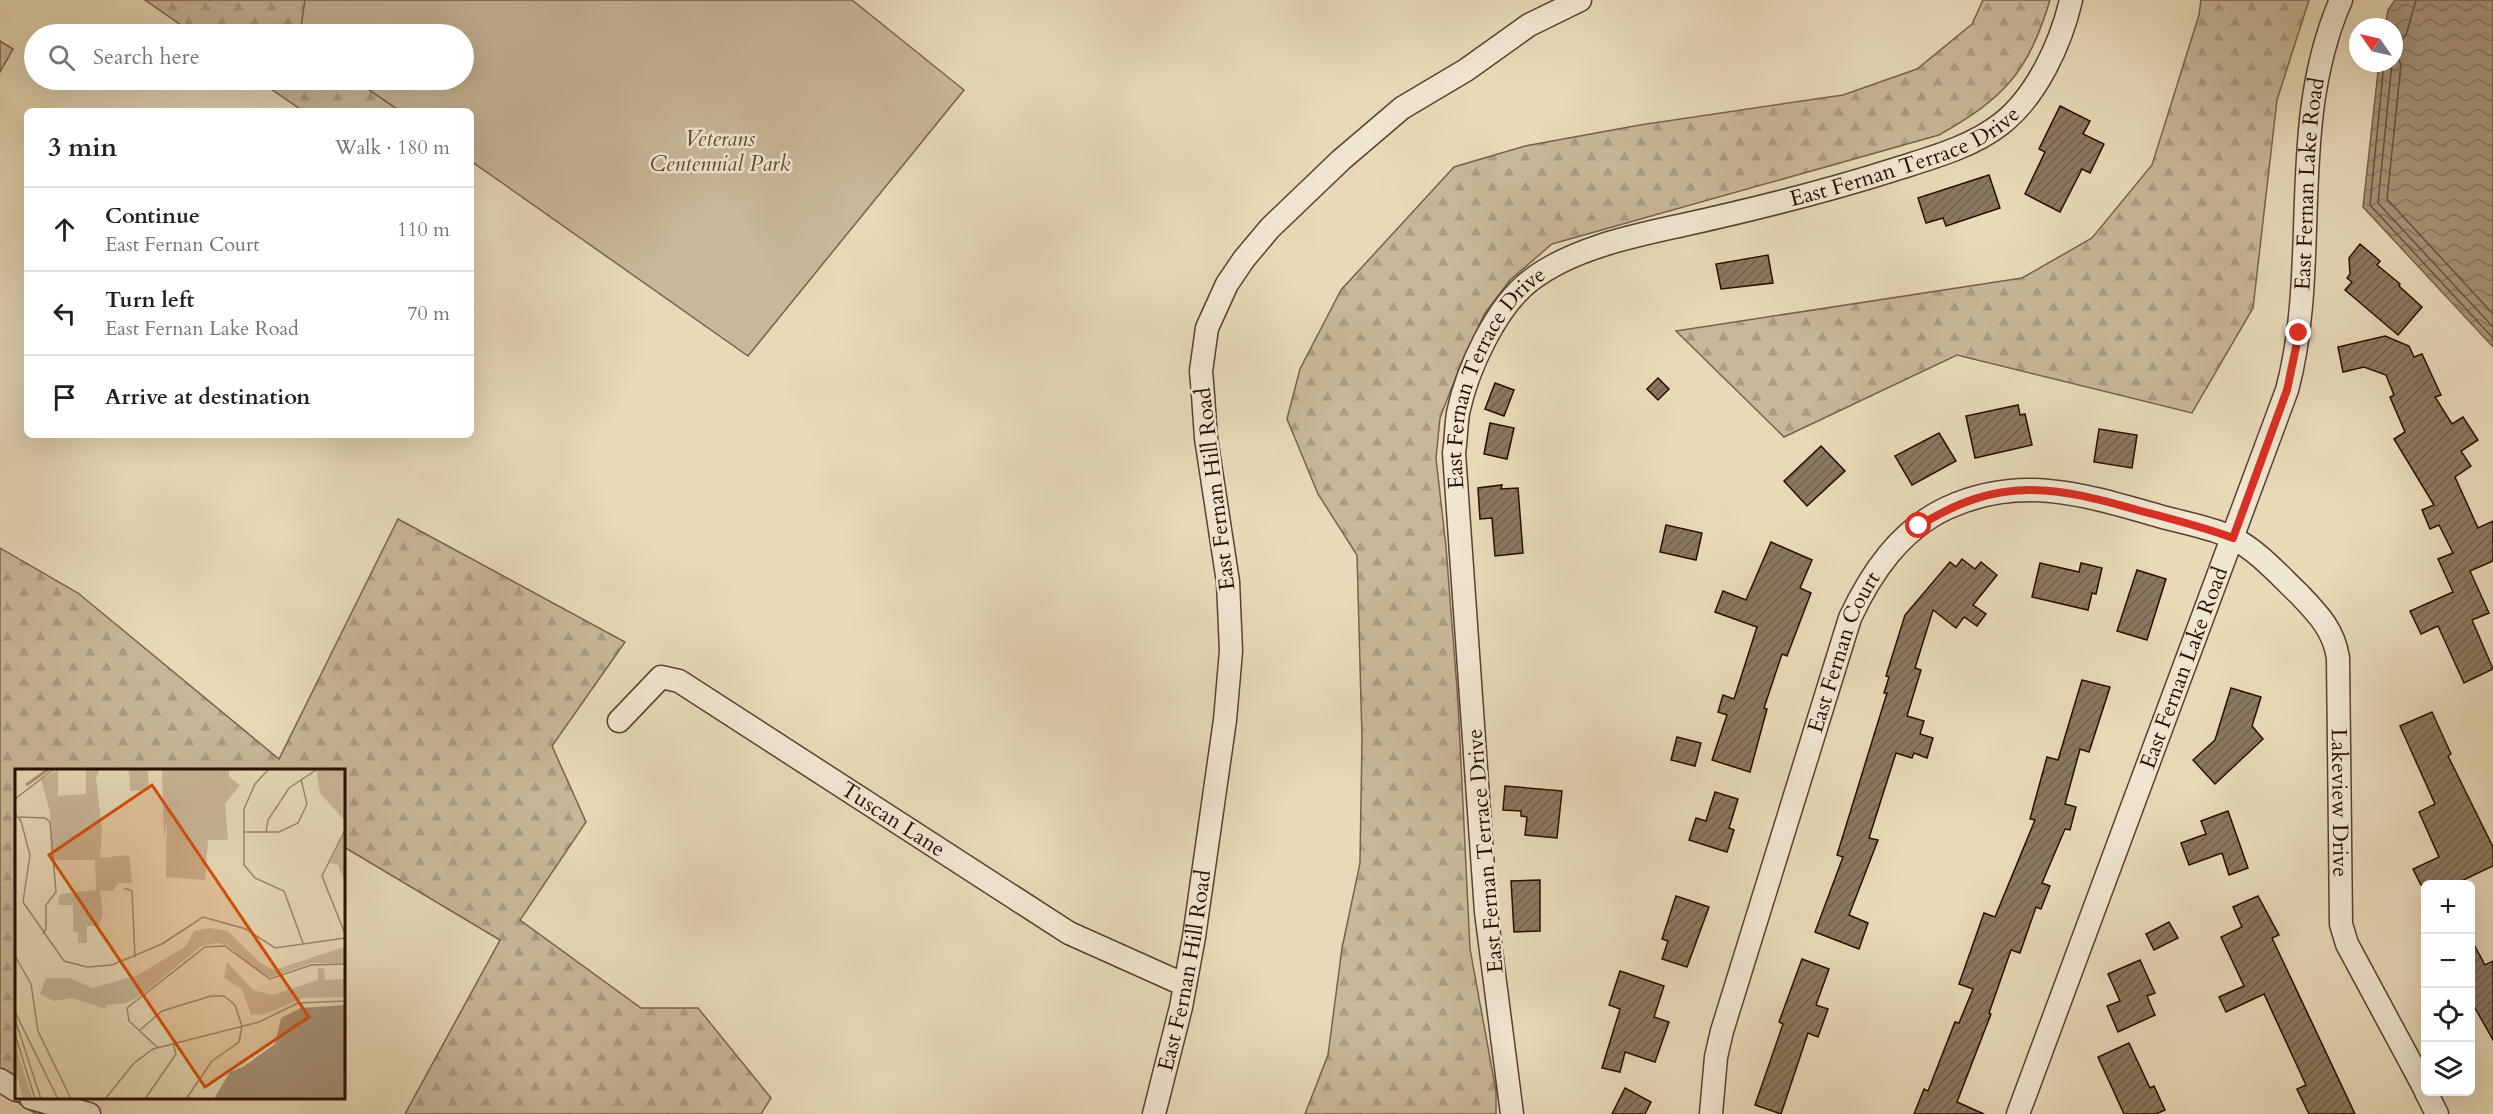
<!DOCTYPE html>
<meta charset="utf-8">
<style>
body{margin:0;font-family:Cardo,serif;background:#f6f6f6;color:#202124}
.controls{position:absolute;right:18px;bottom:18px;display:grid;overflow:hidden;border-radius:9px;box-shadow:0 6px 24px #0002}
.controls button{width:54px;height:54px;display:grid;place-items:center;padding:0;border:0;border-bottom:2px solid #e0e0e0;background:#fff;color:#202124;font:30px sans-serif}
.compass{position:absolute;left:2349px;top:18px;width:54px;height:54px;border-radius:50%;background:#fff;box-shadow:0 6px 24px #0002;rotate:304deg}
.stop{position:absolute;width:18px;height:18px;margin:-14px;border:4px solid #d93025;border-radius:50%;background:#fff}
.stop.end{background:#d93025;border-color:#fff;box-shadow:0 2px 6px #0008}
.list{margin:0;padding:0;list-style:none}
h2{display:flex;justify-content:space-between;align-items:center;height:78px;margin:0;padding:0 24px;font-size:26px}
h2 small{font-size:20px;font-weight:400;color:#757577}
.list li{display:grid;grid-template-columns:39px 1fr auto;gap:18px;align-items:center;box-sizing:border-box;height:84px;padding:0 24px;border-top:2px solid #e0e0e0}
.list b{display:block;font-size:22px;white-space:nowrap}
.list p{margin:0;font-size:20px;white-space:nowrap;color:#757577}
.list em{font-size:20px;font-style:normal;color:#757577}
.icon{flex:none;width:33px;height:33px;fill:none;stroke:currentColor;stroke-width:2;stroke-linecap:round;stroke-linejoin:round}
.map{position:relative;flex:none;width:2493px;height:1114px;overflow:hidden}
.search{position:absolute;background:#fff;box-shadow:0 6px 24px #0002;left:24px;top:24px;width:450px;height:66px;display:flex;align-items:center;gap:15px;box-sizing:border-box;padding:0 21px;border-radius:33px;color:#757577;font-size:22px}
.panel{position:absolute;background:#fff;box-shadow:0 6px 24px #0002;left:24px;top:108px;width:450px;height:330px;border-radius:9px}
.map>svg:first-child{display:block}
.forest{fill:url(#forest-firs);stroke:#78624c;stroke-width:1.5}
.green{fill:#c8b799;stroke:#78624c;stroke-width:1.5}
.water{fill:url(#water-waves);stroke:#755e49;stroke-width:1.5}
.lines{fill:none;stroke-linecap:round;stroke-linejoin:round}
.shore{stroke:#68503c;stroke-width:1.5}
.building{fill:url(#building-hatch);stroke:#290d00;stroke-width:1.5}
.minor-casing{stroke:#59402e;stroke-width:25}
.minor{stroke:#f0e7d1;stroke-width:22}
.route{stroke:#d93025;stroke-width:8}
.labels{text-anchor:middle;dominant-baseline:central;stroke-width:5;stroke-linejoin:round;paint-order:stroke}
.park-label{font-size:22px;font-style:italic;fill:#614836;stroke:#f0e7d1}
.street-label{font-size:22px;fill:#290d00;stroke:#f0e7d1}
.inset-river{fill:none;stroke:#a79479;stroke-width:3}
.inset-road{fill:none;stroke:#9c886e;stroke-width:1.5}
.view{fill:#d5510b;fill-opacity:0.15;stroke:#d5510b;stroke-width:3}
.inset-edge{fill:none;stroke:#290d00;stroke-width:3}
</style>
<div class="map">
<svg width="2493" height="1114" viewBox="0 0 2493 1114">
<defs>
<pattern id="forest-firs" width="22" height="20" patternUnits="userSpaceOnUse" patternTransform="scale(1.5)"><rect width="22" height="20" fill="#c8b799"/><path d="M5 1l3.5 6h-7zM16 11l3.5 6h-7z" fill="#ac9c82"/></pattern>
<pattern id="water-waves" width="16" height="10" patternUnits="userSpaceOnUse" patternTransform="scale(1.5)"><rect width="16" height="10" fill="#a79479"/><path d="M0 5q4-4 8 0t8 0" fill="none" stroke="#887761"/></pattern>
<pattern id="building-hatch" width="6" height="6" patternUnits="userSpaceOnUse" patternTransform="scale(1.5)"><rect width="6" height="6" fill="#8c7860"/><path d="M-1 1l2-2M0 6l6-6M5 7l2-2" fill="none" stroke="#72614d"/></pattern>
</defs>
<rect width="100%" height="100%" fill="#e8dab8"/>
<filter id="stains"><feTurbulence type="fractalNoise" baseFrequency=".00333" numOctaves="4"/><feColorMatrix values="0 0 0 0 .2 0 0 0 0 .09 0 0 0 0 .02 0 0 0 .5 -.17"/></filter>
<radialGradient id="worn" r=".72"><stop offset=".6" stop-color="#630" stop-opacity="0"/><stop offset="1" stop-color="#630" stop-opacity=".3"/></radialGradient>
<g class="forest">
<path d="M 145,0 L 399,0 L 305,34 L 194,34 Z"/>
<path d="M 1983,0 L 2050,0 C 2028,73 2004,98 1939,135 L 1552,244 L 1510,280 L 1485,313 L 1463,359 L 1440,418 L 1436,458 L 1446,547 L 1458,702 L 1470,949 L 1496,1091 L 1496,1114 L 1305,1114 L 1328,1055 L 1342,948 L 1360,863 L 1362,738 L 1357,555 L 1318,494 L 1287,419 L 1300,369 L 1341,290 L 1454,167 L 1525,146 L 1640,125 L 1843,95 L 1917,69 L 1972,24 Z"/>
<path d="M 2201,0 L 2309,0 L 2277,100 L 2253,308 L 2192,413 L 1957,355 L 1784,437 L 1676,331 L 2022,278 L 2092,238 L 2152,165 L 2199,15 Z"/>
<path d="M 0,41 L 13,49 L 0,72 Z"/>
<path d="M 258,80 L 355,80 L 400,111 L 303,111 Z"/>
<path d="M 398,519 L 625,642 L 552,746 L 586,822 L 520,920 L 641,1008 L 698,1008 L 771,1098 L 761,1114 L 405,1114 L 500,940 L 344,847 L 344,770 L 16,770 L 16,1098 L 50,1114 L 36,1114 L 0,1091 L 0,548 L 78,593 L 279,759 Z"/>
</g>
<path class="green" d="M 305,0 L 852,0 L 964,90 L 748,356 L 471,161 L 471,111 L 400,111 L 355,80 L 464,80 L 464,34 L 300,34 Z"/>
<path class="water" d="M 2395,0 L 2493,0 L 2493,347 L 2363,207 L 2379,63 L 2394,63 L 2394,27 L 2385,27 L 2388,10 Z"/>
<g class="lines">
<g class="shore">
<path d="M 2416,0 L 2406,35 L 2395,48 L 2401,65 L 2387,199 L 2493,314"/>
<path d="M 2384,63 L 2370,205 L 2493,338"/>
<path d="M 2392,63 L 2378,203 L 2493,327"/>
</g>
</g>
<g class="building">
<path d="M 2060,106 L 2090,121 L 2083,134 L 2104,144 L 2090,173 L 2082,169 L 2060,212 L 2025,194 L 2045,152 L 2039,149 Z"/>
<path d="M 1989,175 L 2000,208 L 1946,226 L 1943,218 L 1926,223 L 1918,198 Z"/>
<path d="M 2360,244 L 2380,261 L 2377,265 L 2400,284 L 2399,286 L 2422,307 L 2398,335 L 2345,290 L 2352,282 L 2347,278 L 2350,274 L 2349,258 Z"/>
<path d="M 1768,255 L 1773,283 L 1721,289 L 1716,264 Z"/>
<path d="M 2385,336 L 2409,346 L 2414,357 L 2422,354 L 2441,395 L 2435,397 L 2452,424 L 2463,417 L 2478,440 L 2461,451 L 2471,466 L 2455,477 L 2478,528 L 2493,521 L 2493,561 L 2470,571 L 2489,613 L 2472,620 L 2493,669 L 2464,683 L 2438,626 L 2421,634 L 2410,611 L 2453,592 L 2438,559 L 2453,553 L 2439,525 L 2430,529 L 2422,510 L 2434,505 L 2394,439 L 2405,432 L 2390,397 L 2394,395 L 2386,375 L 2364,367 L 2343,372 L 2338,347 Z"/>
<path d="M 1658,378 L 1669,389 L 1658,400 L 1647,389 Z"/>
<path d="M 1495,383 L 1514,390 L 1504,416 L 1485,409 Z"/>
<path d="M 2018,405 L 2020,415 L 2025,414 L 2032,445 L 1975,458 L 1966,416 Z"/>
<path d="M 1490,423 L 1514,428 L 1507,459 L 1484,454 Z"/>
<path d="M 2099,429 L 2137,435 L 2132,468 L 2094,462 Z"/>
<path d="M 1939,433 L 1956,461 L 1912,485 L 1895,456 Z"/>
<path d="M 1821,446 L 1845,471 L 1807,506 L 1784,481 Z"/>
<path d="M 1502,485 L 1501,489 L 1518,488 L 1523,553 L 1495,556 L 1492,518 L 1480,519 L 1478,488 Z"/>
<path d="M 1666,525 L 1702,533 L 1696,560 L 1660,552 Z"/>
<path d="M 1771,542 L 1812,560 L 1800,588 L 1811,593 L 1787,656 L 1782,654 L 1764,708 L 1767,709 L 1750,772 L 1712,760 L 1727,715 L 1718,712 L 1723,695 L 1734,699 L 1757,627 L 1715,612 L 1723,591 L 1746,600 Z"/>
<path d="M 1962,559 L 1975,569 L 1981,562 L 1997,575 L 1973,605 L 1986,614 L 1977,626 L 1964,617 L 1956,628 L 1933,610 L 1915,668 L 1921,670 L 1907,716 L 1924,721 L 1920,734 L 1933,738 L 1927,758 L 1914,753 L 1912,758 L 1896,753 L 1869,838 L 1878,840 L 1849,915 L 1868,923 L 1859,949 L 1815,932 L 1843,857 L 1837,855 L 1887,693 L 1884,693 L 1889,677 L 1886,676 L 1905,615 L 1950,562 L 1956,567 Z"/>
<path d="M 2040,563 L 2079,572 L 2081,563 L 2102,568 L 2096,594 L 2092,593 L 2088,610 L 2032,597 Z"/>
<path d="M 2137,570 L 2166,579 L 2147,640 L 2117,631 Z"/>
<path d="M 2082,680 L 2110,687 L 2089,752 L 2080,749 L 2065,804 L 2076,807 L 2070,830 L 2065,829 L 2042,883 L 2050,886 L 2041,909 L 2036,907 L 2020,953 L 2011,950 L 1989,1013 L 1991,1014 L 1957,1102 L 1984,1114 L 1914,1114 L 1924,1089 L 1928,1091 L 1955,1022 L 1959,1023 L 1973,989 L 1959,984 L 1984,913 L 1995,917 L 2035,820 L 2030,819 L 2047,757 L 2058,760 Z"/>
<path d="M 2231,688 L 2261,697 L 2252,726 L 2263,739 L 2215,784 L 2193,760 L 2215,740 Z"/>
<path d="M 2432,712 L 2451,754 L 2448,756 L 2493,847 L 2493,866 L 2453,885 L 2421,885 L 2413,869 L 2439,857 L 2419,812 L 2435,804 L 2400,726 Z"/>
<path d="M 1677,737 L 1701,743 L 1695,766 L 1671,760 Z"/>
<path d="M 1505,786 L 1562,791 L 1557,838 L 1525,835 L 1527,817 L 1521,816 L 1521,811 L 1503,810 Z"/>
<path d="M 1715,792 L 1738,799 L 1729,828 L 1734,830 L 1727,852 L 1689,840 L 1696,818 L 1706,821 Z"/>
<path d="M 2228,811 L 2248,868 L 2229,875 L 2222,853 L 2189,865 L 2181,843 L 2206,834 L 2201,821 Z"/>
<path d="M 1540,880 L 1540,931 L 1514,932 L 1511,881 Z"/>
<path d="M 1676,896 L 1709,907 L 1687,967 L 1662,959 L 1668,941 L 1662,939 Z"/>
<path d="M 2258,896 L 2279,935 L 2272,938 L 2355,1114 L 2309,1114 L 2297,1089 L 2306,1085 L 2264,994 L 2226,1012 L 2219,997 L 2244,986 L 2221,937 L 2242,927 L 2233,907 Z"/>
<path d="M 2169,922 L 2178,938 L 2154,950 L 2146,934 Z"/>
<path d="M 2470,937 L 2485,965 L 2493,961 L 2493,1040 L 2470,999 Z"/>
<path d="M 1802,959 L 1829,969 L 1816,1005 L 1828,1009 L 1818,1037 L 1808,1033 L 1781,1114 L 1755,1105 L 1783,1024 L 1779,1022 Z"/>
<path d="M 2140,960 L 2155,993 L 2147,996 L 2155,1015 L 2118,1032 L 2107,1006 L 2120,1001 L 2108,974 Z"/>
<path d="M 1620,971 L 1664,986 L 1654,1017 L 1669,1022 L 1655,1062 L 1625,1052 L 1620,1072 L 1602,1068 L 1620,1009 L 1609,1005 Z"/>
<path d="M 2129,1043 L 2150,1088 L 2154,1086 L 2165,1110 L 2156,1114 L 2124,1114 L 2098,1057 Z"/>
<path d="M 1625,1088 L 1651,1102 L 1645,1114 L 1612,1114 Z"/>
</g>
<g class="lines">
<g class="minor-casing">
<g id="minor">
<path id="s1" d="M 619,721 L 661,677 L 679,681 L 1069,933 L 1185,985"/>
<path d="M 0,1080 L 16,1090"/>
<path d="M 2426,1092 L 2437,1114"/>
<path d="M 31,1098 L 89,1114"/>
<path id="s2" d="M 1154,1114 L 1181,1007 L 1194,937 L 1225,720 L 1231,651 L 1228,582 L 1206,438 L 1203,395 L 1201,371 L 1207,328 L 1227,284 L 1244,259 L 1270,228 L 1341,160 L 1402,108 L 1466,70 L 1529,25 L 1580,0"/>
<path id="s3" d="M 1512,1114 L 1486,912 L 1454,453 C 1456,440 1456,426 1458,413 C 1467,370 1496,306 1531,280 C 1573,248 1633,236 1683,225 C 1755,209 1824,192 1893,170 C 1930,158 1970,148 2001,124 C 2037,96 2061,43 2071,0"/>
<path id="s4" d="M 1711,1114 L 1716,1057 L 1722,1031 L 1850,618 C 1871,573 1900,530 1947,508 C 2022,474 2085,495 2159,516 C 2183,523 2211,527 2233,538 C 2258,551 2279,575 2299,594 C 2318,614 2334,630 2338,658 L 2341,924 L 2347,944 L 2426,1091"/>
<path id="s5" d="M 2018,1114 L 2287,390 C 2321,263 2286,125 2341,0"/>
</g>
</g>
<use href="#minor" class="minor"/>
</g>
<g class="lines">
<path class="route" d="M 1919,526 C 2000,475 2054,486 2141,511 C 2172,519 2203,527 2233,538 L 2287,390 L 2299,333"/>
</g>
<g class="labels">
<g class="park-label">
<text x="720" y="139">Veterans<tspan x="720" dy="25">Centennial Park</tspan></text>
</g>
<g class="street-label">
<text stroke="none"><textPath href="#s3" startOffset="1254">East Fernan Terrace Drive</textPath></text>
<text stroke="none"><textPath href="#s5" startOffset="980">East Fernan Lake Road</textPath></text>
<text stroke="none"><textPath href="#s3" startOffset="750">East Fernan Terrace Drive</textPath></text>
<text transform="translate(1215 489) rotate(-97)">East Fernan Hill Road</text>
<text stroke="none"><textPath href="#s4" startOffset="482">East Fernan Court</textPath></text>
<text stroke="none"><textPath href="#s5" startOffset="476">East Fernan Lake Road</textPath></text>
<text stroke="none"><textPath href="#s4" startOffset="1269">Lakeview Drive</textPath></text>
<text stroke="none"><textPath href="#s1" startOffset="334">Tuscan Lane</textPath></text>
<text transform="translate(1485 851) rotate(-95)">East Fernan Terrace Drive</text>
<text stroke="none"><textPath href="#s2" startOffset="147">East Fernan Hill Road</textPath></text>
</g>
</g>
<g transform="translate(15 769)">
<rect width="330" height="330" fill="#e8dab8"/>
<path d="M 0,275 L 17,329 L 8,329 L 0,299 Z" fill="#c8b799"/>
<path d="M 71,0 L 85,0 L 81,8 L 87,61 L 85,89 L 114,86 L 117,114 L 103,114 L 98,122 L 85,122 L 88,144 L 84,157 L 72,157 L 72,174 L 63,174 L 63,163 L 58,163 L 58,136 L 43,136 L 45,125 L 81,121 L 80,91 L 36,91 L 35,43 L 26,10 L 43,1 L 43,27 L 71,25 ZM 114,0 L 133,0 L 134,21 L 115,22 ZM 147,0 L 214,0 L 214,8 L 225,16 L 210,35 L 182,35 L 153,47 L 149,68 ZM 301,0 L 330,0 L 330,52 L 305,24 ZM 330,63 L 330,113 L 323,96 L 315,94 ZM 195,159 L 213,162 L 244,193 L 259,201 L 326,179 L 330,179 L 330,194 L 297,194 L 256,208 L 246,205 L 212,176 L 201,174 L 185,178 L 125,227 L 112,234 L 91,236 L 91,240 L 57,229 L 39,232 L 25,225 L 31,209 L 54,209 L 78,219 L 123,206 L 171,177 L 179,162 ZM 212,193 L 238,221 L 257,226 L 303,211 L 303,199 L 309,199 L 310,211 L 330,210 L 330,228 L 288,229 L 250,245 L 236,246 L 227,220 L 209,209 Z" fill="#c8b799"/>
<path d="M 177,35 L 210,35 L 213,71 L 193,71 L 190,111 L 151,108 L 152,47 Z" fill="#c8b799"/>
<path d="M 330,236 L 330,330 L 199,330 L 215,303 L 228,298 L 260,275 L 266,249 L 286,239 Z" fill="#a79479"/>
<path class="inset-river" d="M 11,16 L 34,0"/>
<path class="inset-road" d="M 254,0 L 240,15 L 229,40 L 229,96 L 240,109 L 269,122 L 288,174M 0,30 L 39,0M 0,45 L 6,52 L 15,86 L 8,133 L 49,192 L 72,198 L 97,196 L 147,175 L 188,148 L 231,160 L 260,179 L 330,169M 4,48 L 30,49 L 35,53 L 41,123 L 31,136 L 31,160 L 28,165M 330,61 L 307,107 L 330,165M 229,63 L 264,63 L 283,54 L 292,35 L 286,10M 251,63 L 253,51 L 274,19 L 301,1M 109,119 L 117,122 L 120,188M 0,187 L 16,215 L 23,262 L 56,330M 0,243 L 43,330M 0,250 L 26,330M 125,261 L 147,242 L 196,227 L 209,227 L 220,236 L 227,257 L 224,273 L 197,292 L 171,330M 0,265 L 20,330M 142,278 L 114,252 L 112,239 L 190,178 L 210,177 L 255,210 L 296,196 L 330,195M 90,330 L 119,294 L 138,280 L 244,253 L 283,234 L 330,232M 130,330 L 161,285 L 158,274"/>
<path class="view" d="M 137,16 L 294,248 L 190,318 L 34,86 Z"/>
<rect width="330" height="330" class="inset-edge"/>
</g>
<rect width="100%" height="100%" filter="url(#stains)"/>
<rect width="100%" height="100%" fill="url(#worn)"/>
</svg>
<div class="controls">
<button>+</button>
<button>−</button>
<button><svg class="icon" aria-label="locate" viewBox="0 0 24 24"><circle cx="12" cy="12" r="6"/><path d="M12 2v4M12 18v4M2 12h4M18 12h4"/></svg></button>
<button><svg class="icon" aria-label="layers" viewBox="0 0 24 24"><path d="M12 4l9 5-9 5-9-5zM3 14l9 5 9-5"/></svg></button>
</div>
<svg class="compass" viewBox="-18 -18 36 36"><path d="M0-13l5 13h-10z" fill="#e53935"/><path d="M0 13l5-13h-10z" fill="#757577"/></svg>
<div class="stop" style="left:1919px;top:526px"></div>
<div class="stop end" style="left:2299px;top:333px"></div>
<div class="search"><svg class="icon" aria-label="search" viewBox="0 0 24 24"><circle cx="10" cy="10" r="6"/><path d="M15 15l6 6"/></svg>Search here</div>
<section class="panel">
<h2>3 min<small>Walk · 180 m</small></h2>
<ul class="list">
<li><svg class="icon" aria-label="ahead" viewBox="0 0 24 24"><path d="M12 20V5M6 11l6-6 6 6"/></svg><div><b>Continue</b><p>East Fernan Court</p></div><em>110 m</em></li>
<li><svg class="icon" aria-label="left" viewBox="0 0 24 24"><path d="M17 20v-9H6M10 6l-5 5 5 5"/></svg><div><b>Turn left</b><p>East Fernan Lake Road</p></div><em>70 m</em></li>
<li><svg class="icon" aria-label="arrive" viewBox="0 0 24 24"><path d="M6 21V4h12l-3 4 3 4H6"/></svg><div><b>Arrive at destination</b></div></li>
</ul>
</section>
</div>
